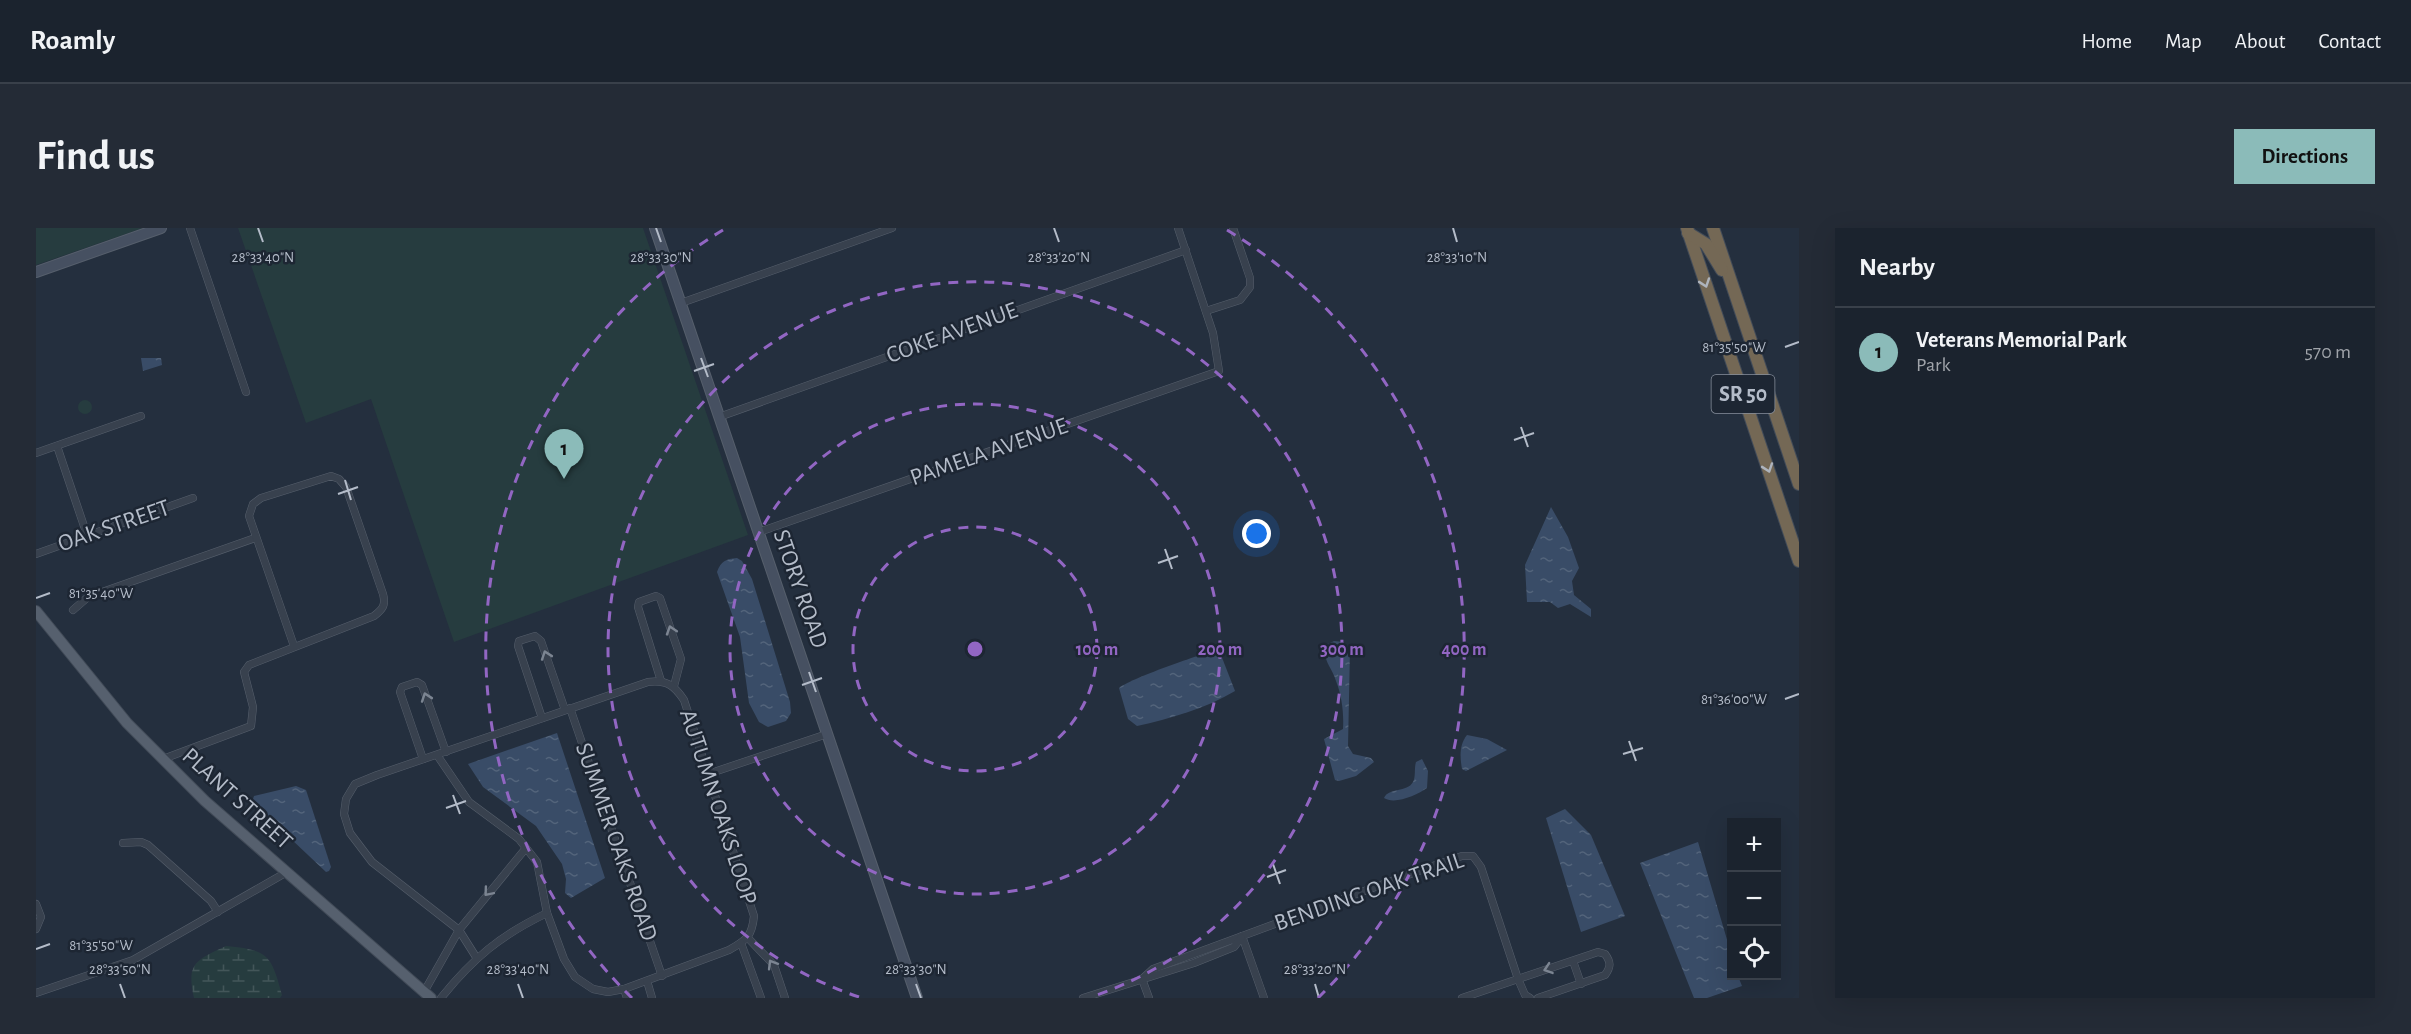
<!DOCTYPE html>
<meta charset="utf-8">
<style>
body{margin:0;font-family:"Alegreya Sans",sans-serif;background:#242b36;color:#f1f3f6}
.controls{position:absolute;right:18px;bottom:18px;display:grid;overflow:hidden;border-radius:0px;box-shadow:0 6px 24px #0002}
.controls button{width:54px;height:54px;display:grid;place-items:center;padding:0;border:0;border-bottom:2px solid #39404a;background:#1b232e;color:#f1f3f6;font:30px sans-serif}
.you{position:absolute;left:1221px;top:306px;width:21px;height:21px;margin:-15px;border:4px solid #fff;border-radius:50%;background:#1a73e8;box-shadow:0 0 0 9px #1a73e833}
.badge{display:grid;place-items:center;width:39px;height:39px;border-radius:50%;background:#8bbbb9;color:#111;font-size:20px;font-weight:700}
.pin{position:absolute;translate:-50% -50px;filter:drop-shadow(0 2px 3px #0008)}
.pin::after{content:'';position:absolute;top:32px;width:21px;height:18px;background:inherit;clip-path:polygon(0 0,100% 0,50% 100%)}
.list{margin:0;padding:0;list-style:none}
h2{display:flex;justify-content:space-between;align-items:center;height:78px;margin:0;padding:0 24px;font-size:26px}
h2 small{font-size:20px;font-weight:400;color:#a0a4aa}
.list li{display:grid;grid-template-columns:39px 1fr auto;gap:18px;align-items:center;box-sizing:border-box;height:90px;padding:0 24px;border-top:2px solid #39404a}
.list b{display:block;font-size:22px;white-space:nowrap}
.list p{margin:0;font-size:20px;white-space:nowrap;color:#a0a4aa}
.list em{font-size:20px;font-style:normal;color:#a0a4aa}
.icon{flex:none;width:33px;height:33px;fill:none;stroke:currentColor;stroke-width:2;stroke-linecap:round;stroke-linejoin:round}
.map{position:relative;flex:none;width:1763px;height:770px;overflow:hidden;border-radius:0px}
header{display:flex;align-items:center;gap:36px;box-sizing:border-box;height:84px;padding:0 30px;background:#1b232e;border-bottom:2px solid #39404a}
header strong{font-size:28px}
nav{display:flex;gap:33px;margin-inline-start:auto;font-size:21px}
.intro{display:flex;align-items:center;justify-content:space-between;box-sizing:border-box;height:144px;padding:0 36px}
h1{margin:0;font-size:42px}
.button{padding:15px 27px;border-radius:0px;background:#8bbbb9;color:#111;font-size:21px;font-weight:700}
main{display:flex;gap:36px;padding:0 36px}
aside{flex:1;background:#1b232e;border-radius:0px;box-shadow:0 6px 24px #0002}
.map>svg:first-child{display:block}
.wetland{fill:url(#wetland-marsh)}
.park{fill:#263c3f}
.water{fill:url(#water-ripples)}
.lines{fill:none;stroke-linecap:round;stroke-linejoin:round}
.street-casing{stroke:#565f6c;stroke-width:8}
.secondary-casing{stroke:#565f6c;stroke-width:12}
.primary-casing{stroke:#414a57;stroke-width:12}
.highway-casing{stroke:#434c59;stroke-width:14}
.street{stroke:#38414e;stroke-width:7}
.secondary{stroke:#465061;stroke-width:10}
.primary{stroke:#56606e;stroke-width:10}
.highway{stroke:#746855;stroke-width:12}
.oneway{stroke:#aeb4bd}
.oneway2{stroke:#7c8592}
.ticks{fill:none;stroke:#b4bcc9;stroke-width:2}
.ring{fill:none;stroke:#9266c3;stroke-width:3;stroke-dasharray:10 8}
.labels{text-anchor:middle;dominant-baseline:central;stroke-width:5;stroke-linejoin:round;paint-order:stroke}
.shield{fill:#1d2633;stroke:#878f9c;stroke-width:1.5}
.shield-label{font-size:22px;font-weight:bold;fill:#b4bcc9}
.street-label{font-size:24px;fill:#b4bcc9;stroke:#1d2633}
.ticks-label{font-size:15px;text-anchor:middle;fill:#b4bcc9;stroke:#1d2633;stroke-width:5;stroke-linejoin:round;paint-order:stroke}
.centre{fill:#9266c3;stroke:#1d2633;stroke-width:3}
.ring-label{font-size:18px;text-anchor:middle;font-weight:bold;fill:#9266c3;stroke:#1d2633;stroke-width:5;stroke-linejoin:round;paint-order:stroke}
</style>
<header>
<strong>Roamly</strong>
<nav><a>Home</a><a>Map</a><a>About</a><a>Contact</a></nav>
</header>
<div class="intro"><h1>Find us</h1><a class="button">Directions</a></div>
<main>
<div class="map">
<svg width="1763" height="770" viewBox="0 0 1763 770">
<defs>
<pattern id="wetland-marsh" width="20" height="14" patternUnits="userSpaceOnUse" patternTransform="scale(1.5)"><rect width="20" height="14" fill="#263c3f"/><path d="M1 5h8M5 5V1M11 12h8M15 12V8" fill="none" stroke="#435659"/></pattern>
<pattern id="water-ripples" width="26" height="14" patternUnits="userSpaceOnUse" patternTransform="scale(1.5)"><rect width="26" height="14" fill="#394c67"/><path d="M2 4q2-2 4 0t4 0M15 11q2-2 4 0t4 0" fill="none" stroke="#53647b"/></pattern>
</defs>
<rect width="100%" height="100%" fill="#242f3e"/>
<path class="wetland" d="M 190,718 C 232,722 235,726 246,767 L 244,770 L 158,770 C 150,735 160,732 190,718 Z"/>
<g class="park">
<path d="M 0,0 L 107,0 L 0,37 Z"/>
<path d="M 202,0 L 607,0 L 712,307 L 418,414 L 335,171 L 270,195 Z"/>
<circle cx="49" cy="179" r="7"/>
</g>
<g class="water">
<path d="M 105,130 L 125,130 L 126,137 L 107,143 Z"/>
<path d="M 1515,279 L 1532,309 L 1543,340 L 1536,353 L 1538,367 L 1555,381 L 1555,389 L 1534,376 L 1522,380 L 1514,374 L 1491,374 L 1489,337 Z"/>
<path d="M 701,330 L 706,333 L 716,351 L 754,474 L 755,485 L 750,493 L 732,499 L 723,494 L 713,475 L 704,409 L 681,344 C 685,333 690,331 701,330 Z"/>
<path d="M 1298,413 L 1307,414 L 1314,421 L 1312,518 L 1317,526 L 1335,530 L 1338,534 L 1320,548 L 1303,553 L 1299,552 L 1288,511 L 1307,501 C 1308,486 1306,468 1300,453 C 1296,439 1286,433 1290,417 Z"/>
<path d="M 1183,422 L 1199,463 C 1171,480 1133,491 1101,498 L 1092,491 L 1083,460 C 1091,452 1169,424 1183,422 Z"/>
<path d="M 521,505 L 569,650 L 535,670 L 529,665 L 530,651 L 526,636 L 500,598 L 447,559 L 432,536 Z"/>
<path d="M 1431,507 L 1451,511 L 1471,522 L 1430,543 L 1426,541 C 1424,529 1423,517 1431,507 Z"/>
<path d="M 1386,531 L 1392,543 L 1391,560 C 1381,567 1359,577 1348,570 C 1353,559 1371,565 1377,554 C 1380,549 1378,540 1380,534 Z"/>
<path d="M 260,558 L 270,562 L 295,639 L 293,643 L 290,644 L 216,574 L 218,568 Z"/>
<path d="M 1529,581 L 1555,607 L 1589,688 L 1545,704 L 1510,590 Z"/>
<path d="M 1662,614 L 1695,725 L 1696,748 L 1702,748 L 1706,758 L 1671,770 L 1658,770 L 1604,635 Z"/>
</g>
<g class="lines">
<g class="street-casing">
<g id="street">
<path d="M 154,0 L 210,164"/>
<path d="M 645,75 L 856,0"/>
<path d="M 1170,83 L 1204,72 L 1214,59 L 1214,50 L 1197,0"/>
<path d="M 683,189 L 1150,22"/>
<path d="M 21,218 L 51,307"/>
<path d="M 0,225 L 105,188"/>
<path d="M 723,304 L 1183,143 L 1177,105 L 1142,0"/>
<path d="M 0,326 L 157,270"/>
<path d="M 37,382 L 52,369 L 219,310"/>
<path d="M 625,453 L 602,379 L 603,374 L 620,368 L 624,370 L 645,431 L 638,458"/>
<path d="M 534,480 L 626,748"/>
<path d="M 506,490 L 482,418 L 483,413 L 499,408 L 505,413 L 529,482"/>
<path d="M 401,527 L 433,574 L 483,611 L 501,634 L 511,685 L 528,731 L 539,749 L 557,761 L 572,764 L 588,761 L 693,722 C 711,712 716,708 718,688 L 648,472 C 638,457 631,452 612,454 L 341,547 L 319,556 L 310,571 L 308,586 L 314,605 L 336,634 L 423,702 L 440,729"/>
<path d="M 127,531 L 215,498 L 217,479 L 208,444 L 213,437 L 338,388 C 347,381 350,377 347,366 L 310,259 L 303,251 L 295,248 L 225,270 L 217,276 L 213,288 L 258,418"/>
<path d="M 387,531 L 364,464 L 366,459 L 381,454 L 386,457 L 410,524"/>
<path d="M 672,546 L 791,506"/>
<path d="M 87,615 L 105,614 L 112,617 L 175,673 L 182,684"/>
<path d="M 0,676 L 5,689 L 0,701"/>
<path d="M 1206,708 L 1228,770"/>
<path d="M 711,709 L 738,737 L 749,770"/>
<path d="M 705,715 L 725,770"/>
<path d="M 1537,733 L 1545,756"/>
<path d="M 1106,751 L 1117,741 L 1388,641 L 1426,628 L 1437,628 L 1445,639 L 1482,751 L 1426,770"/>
<path d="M 1106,751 L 1113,770"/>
<path d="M 611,753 L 616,770"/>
<path d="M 588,761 L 591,770"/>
<path d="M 388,764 L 423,702 L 490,620"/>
<path d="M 0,765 L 97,732 L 251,644"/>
<path d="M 405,770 C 437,730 465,707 511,685"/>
<path d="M 1047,770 L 1158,735 L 1198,719 L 1205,710"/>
<path d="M 1494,770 L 1489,767 L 1482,751 L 1562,724 L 1569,726 C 1575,734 1575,739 1569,747 L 1502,770"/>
</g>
</g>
<g class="secondary-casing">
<g id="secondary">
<path d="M 619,0 L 881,770"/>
<path d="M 0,44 L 125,0"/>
</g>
</g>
<g class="primary-casing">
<path id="primary" d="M 0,383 L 91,495 L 169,573 L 395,770"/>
</g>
<g class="highway-casing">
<g id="highway">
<path d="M 1651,0 L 1763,333"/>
<path d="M 1677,0 L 1763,256"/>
<path d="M 1652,5 L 1670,16 L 1686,42"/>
</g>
</g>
<use href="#street" class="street"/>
<use href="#secondary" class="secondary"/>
<use href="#primary" class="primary"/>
<use href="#highway" class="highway"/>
</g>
<defs><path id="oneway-chevron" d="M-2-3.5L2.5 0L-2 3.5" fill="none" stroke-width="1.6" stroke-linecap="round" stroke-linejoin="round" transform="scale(1.5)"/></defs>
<g class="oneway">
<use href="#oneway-chevron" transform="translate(1669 55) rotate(71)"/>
<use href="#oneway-chevron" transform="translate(1732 240) rotate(71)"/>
</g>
<g class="oneway2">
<use href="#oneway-chevron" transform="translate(635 402) rotate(-108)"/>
<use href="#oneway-chevron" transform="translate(510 427) rotate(-109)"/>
<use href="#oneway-chevron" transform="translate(390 469) rotate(-109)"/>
<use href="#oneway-chevron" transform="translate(452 664) rotate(130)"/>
<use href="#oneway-chevron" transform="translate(736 736) rotate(-121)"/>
<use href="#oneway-chevron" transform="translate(1512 741) rotate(161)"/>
</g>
<path class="ticks" d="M 222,0 L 227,14M 620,0 L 625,14M 1018,0 L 1023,14M 1417,0 L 1421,14M 1749,119 L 1763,114M 665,130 L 672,149M 658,143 L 678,136M 1485,199 L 1492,219M 1478,212 L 1498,205M 309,252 L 315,272M 302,266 L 322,259M 1129,321 L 1136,341M 1122,335 L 1142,328M 0,370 L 14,365M 773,444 L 780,464M 766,457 L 786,450M 1749,471 L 1763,466M 1593,513 L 1600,533M 1587,526 L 1607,520M 417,567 L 424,586M 410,580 L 430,573M 1237,636 L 1244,656M 1231,649 L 1250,642M 0,721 L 14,716M 84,756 L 89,770M 482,756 L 487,770M 880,756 L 885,770M 1279,756 L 1283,770"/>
<g class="ring">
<circle cx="939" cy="421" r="122"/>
<circle cx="939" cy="421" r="245"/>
<path d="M823 769A367 367 0 1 1 1055 769"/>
<path d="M596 770A489 489 0 0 1 687 2M1191 2A489 489 0 0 1 1282 770"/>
</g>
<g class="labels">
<rect class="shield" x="1675.5" y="147" width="63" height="38" rx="4.5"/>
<g class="shield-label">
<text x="1707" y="166">SR 50</text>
</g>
<g class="street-label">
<text transform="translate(916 105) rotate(-20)">COKE AVENUE</text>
<text transform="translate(953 224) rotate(-19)">PAMELA AVENUE</text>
<text transform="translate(78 298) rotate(-19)">OAK STREET</text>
<text transform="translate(764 361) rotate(71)">STORY ROAD</text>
<text transform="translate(201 571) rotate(42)">PLANT STREET</text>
<text transform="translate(682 579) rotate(72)">AUTUMN OAKS LOOP</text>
<text transform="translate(580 614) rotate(71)">SUMMER OAKS ROAD</text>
<text transform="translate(1333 664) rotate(-19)">BENDING OAK TRAIL</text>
</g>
</g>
<g class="ticks-label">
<text x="227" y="34">28°33'40"N</text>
<text x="625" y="34">28°33'30"N</text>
<text x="1023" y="34">28°33'20"N</text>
<text x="1421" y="34">28°33'10"N</text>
<text x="1698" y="124">81°35'50"W</text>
<text x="65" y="370">81°35'40"W</text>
<text x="1698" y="476">81°36'00"W</text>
<text x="65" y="722">81°35'50"W</text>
<text x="84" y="746">28°33'50"N</text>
<text x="482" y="746">28°33'40"N</text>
<text x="880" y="746">28°33'30"N</text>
<text x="1279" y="746">28°33'20"N</text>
</g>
<circle cx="939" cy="421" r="9" class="centre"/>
<g class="ring-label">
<text x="1061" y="427">100 m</text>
<text x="1184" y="427">200 m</text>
<text x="1306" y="427">300 m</text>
<text x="1428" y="427">400 m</text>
</g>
</svg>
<div class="controls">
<button>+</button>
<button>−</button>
<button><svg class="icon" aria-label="locate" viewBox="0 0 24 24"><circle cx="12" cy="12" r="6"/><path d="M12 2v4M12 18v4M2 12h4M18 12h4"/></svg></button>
</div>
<div class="you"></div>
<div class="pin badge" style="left:528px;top:251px">1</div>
</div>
<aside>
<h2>Nearby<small></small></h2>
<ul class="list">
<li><span class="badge">1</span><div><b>Veterans Memorial Park</b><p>Park</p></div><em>570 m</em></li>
</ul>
</aside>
</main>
